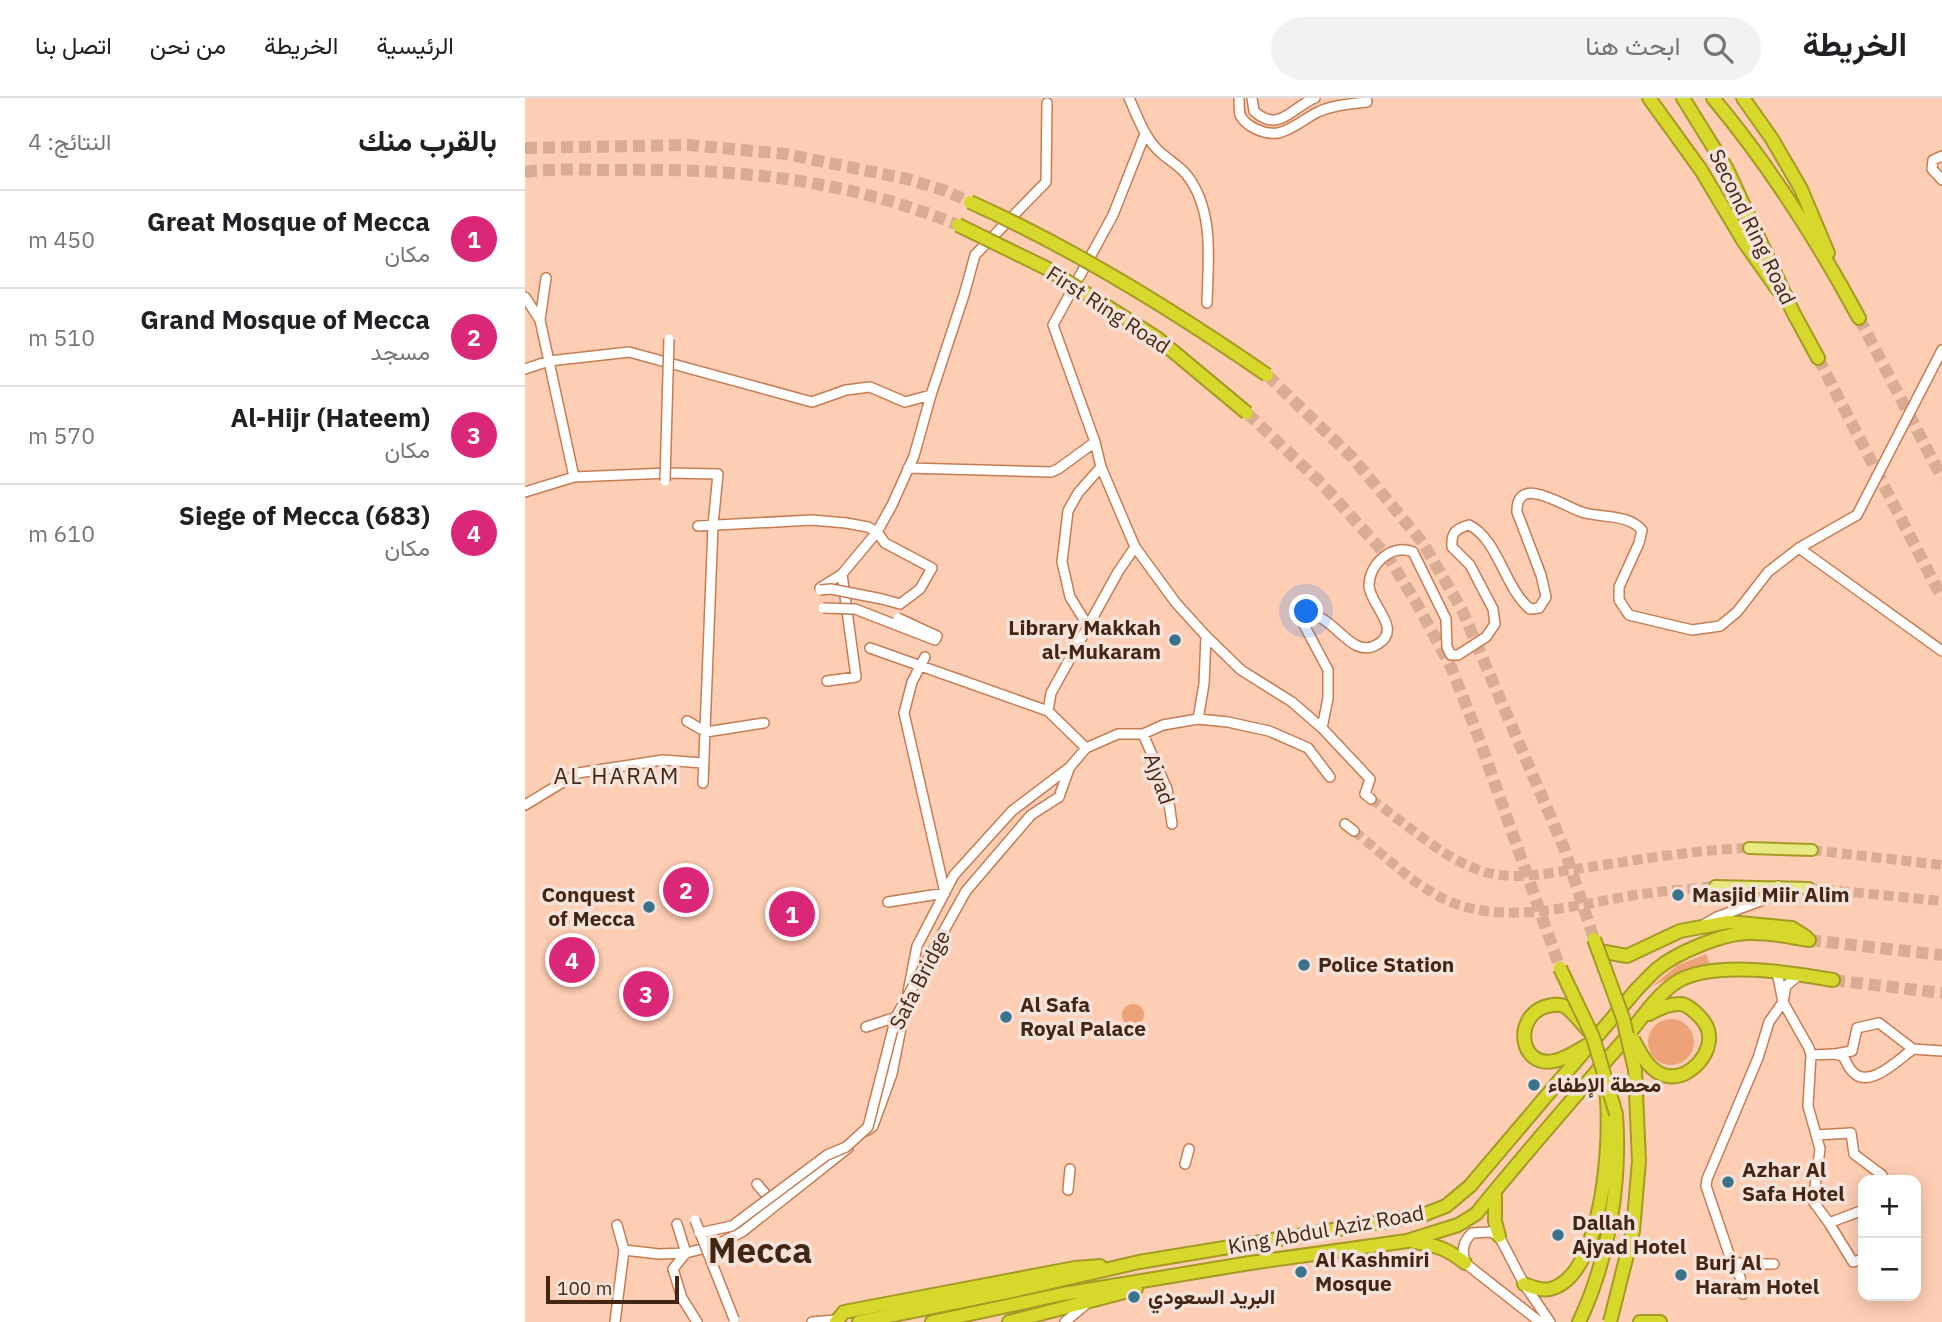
<!DOCTYPE html>
<html lang="ar">
<meta charset="utf-8">
<style>
:root{--surface:#fff;--page:#f2f2f2;--text:#202124;--muted:#757577;--line:#e0e0e0;--accent:#db2777}
body{margin:0;font-family:"IBM Plex Sans",Vazirmatn,sans-serif;background:var(--page);color:var(--text);direction:rtl}
.controls{position:absolute;right:21px;bottom:21px;display:grid;overflow:hidden;border-radius:14px;box-shadow:0 4px 18px #0003}
.controls button{width:63px;height:63px;display:grid;place-items:center;padding:0;border:0;border-bottom:2px solid var(--line);background:var(--surface);color:var(--text);font:35px sans-serif}
.scale{position:absolute;left:21px;bottom:18px;width:133px;box-sizing:border-box;padding-left:7px;border:4px solid #442614;border-top:0;font-size:19px;line-height:24px;white-space:nowrap;color:#442614;-webkit-text-stroke:5px #f3e3da;paint-order:stroke}
.you{position:absolute;left:782px;top:514px;width:24px;height:24px;margin:-18px;border:5px solid #fff;border-radius:50%;background:#1a73e8;box-shadow:0 0 0 10px #1a73e833}
.badge{display:grid;place-items:center;width:46px;height:46px;border-radius:50%;background:var(--accent);color:#fff;font-size:23px;font-weight:700}
.pin{position:absolute;translate:-50% -50%;border:4px solid #fff;box-shadow:0 2px 7px #0006}
.list{margin:0;padding:0;list-style:none}
h2{display:flex;justify-content:space-between;align-items:center;height:91px;margin:0;padding:0 28px;font-size:30px}
h2 small{font-size:23px;font-weight:400;color:var(--muted)}
.list li{display:grid;grid-template-columns:46px 1fr auto;gap:21px;align-items:center;box-sizing:border-box;height:98px;padding:0 28px;border-top:2px solid var(--line)}
.list b{display:block;font-size:26px;white-space:nowrap}
.list p{margin:0;font-size:23px;white-space:nowrap;color:var(--muted)}
.list em{font-size:23px;font-style:normal;color:var(--muted)}
.icon{flex:none;width:38px;height:38px;fill:none;stroke:currentColor;stroke-width:2;stroke-linecap:round;stroke-linejoin:round}
.map{position:relative;flex:none;width:1417px;height:1224px;overflow:hidden;direction:ltr}
header{display:flex;align-items:center;gap:42px;box-sizing:border-box;height:98px;padding:0 35px;background:var(--surface);border-bottom:2px solid var(--line)}
header strong{font-size:33px}
nav{display:flex;gap:38px;margin-inline-start:auto;font-size:24px}
.search{width:490px;height:63px;background:var(--page);display:flex;align-items:center;gap:18px;box-sizing:border-box;padding:0 24px;border-radius:38px;color:var(--muted);font-size:26px}
main{display:flex}
aside{flex:1;background:var(--surface)}
.map>svg:first-child{display:block}
.green{fill:#eda277}
.lines{fill:none;stroke-linecap:round;stroke-linejoin:round}
.major-tunnel{stroke:#d9ac94;stroke-width:10;stroke-dasharray:10 5;stroke-linecap:butt}
.highway-tunnel{stroke:#d9ac94;stroke-width:12;stroke-dasharray:12 6;stroke-linecap:butt}
.minor-casing{stroke:#c57c52;stroke-width:12}
.major-casing{stroke:#a49a24;stroke-width:14}
.highway-casing{stroke:#a49a24;stroke-width:16}
.minor{stroke:#fff;stroke-width:9}
.major{stroke:#e7e880;stroke-width:10}
.highway{stroke:#d7d82c;stroke-width:12}
.minor-bridge-casing{stroke:#c57c52;stroke-width:12;stroke-linecap:butt}
.highway-bridge-casing{stroke:#a49a24;stroke-width:16;stroke-linecap:butt}
.minor-bridge{stroke:#fff;stroke-width:9}
.highway-bridge{stroke:#d7d82c;stroke-width:12}
.poi-dot{fill:#3b738d;stroke:#f3e3da;stroke-width:2.5}
.labels{text-anchor:middle;stroke-width:7;stroke-linejoin:round;paint-order:stroke}
.street-label{font-size:21px;fill:#442614;stroke:#f3e3da}
.poi-label{font-size:21px;font-weight:bold;fill:#442614;stroke:#f3e3da;text-anchor:start}
.neighbourhood-label{font-size:23px;letter-spacing:2px;fill:#442614;stroke:#f3e3da}
.town-label{font-size:35px;font-weight:bold;fill:#442614;stroke:#f3e3da}
</style>
<header>
<strong>الخريطة</strong>
<div class="search"><svg class="icon" aria-label="search" viewBox="0 0 24 24"><circle cx="10" cy="10" r="6"/><path d="M15 15l6 6"/></svg>ابحث هنا</div>
<nav><a>الرئيسية</a><a>الخريطة</a><a>من نحن</a><a>اتصل بنا</a></nav>
</header>
<main>
<div class="map">
<svg width="1417" height="1224" viewBox="0 0 1417 1224">
<rect width="100%" height="100%" fill="#feceb4"/>
<path class="green" d="M 1181,856 L 1185,866 L 1156,875 L 1127,888 L 1153,867 Z
M597 917a11 11 0 1 1 22 0a11 11 0 1 1-22 0Z
M1123 944a23 23 0 1 1 46 0a23 23 0 1 1-46 0Z"/>
<g class="lines">
<path class="major-tunnel" d="M 846,701 C 880,725 923,765 964,775 C 996,783 1032,773 1065,769 C 1118,761 1170,752 1224,750
M 829,733 C 858,756 886,785 919,801 C 978,829 1049,807 1110,797 C 1137,793 1164,791 1190,788
M 1287,752 L 1417,767
M 1284,790 L 1417,803"/>
<path class="highway-tunnel" d="M 0,50 L 164,47 L 261,56 L 382,81 L 421,93 L 445,104
M 0,74 C 30,70 61,72 91,72 C 211,70 321,81 433,127
M 1334,220 L 1417,380
M 1293,260 L 1417,500
M 742,277 L 827,359 L 898,445 L 937,512 L 1039,750 L 1069,841
M 722,315 L 797,386 L 863,459 L 891,504 L 926,569 L 952,635 L 1035,870
M 1284,842 L 1417,857
M 1308,882 L 1417,895"/>
<g class="minor-casing">
<path id="minor" d="M 604,0 C 613,20 620,41 636,55 C 644,62 654,68 661,76 C 690,112 683,163 682,205
M 714,0 C 714,5 714,12 715,17 C 721,29 740,37 753,35 C 768,32 780,20 793,14 C 808,7 825,6 842,4 L 841,0
M 727,0 L 729,13 C 754,36 767,9 790,0
M 620,36 L 588,117 L 528,227 L 570,344 L 576,369 L 610,449 L 651,505 L 681,538 L 716,572 L 767,604 L 797,630 L 845,681 L 840,696 L 846,701
M 1417,58 L 1408,62 L 1407,71 L 1417,82
M 0,199 L 15,222 L 49,379
M 15,222 L 21,180
M 0,271 L 24,263 L 104,254 L 287,304 L 321,292 L 345,289 L 380,304 L 406,297
M 383,370 L 526,374 L 533,371 L 570,344
M 0,394 L 49,379 L 143,375 L 193,376 L 188,427 L 178,685
M 173,428 L 287,422 L 321,425 L 343,429 L 352,434 L 360,445 L 407,470 L 395,491 L 375,506 L 357,501
M 1274,450 L 1417,553
M 295,490 L 317,476 L 352,434 L 367,407 L 389,358 L 406,297 L 439,197 L 450,157 L 521,84 L 522,5
M 563,528 L 545,499 L 537,464 L 543,413 L 553,395 L 576,369
M 345,550 L 523,613 L 561,650
M 302,583 L 331,579 L 317,476
M 523,613 L 526,595 L 593,474 L 610,449
M 673,621 L 679,586 L 681,538
M 162,623 L 181,634 L 239,625
M 797,630 L 803,600 L 803,572 L 778,525 L 781,518 C 808,512 825,564 853,546 C 878,531 845,507 844,488 C 844,466 867,445 888,454 L 921,521 L 922,549 L 926,557 L 933,557 L 961,539 L 970,526 L 968,511 L 945,467 L 927,449 C 926,435 930,431 944,427 C 973,441 979,489 1005,511 L 1014,510 L 1021,499 L 1016,477 L 992,414 C 991,373 1044,412 1060,415 C 1080,420 1102,416 1117,432 L 1114,445 L 1094,489 L 1094,502 L 1104,517 L 1167,532 L 1195,528 L 1212,514 L 1243,474 L 1274,450 L 1332,417 L 1417,252
M 618,636 L 642,691 L 647,726
M 534,699 L 544,671
M 0,707 L 53,675 L 138,662 L 178,665
M 820,726 L 829,733
M 363,804 L 420,795 L 379,615 L 387,584 L 400,559
M 1180,826 L 1192,819 L 1249,798 L 1253,788
M 1252,874 L 1258,904 L 1284,950 L 1286,957 L 1283,1008 L 1295,1051 L 1288,1103 L 1304,1125 L 1328,1164 L 1338,1161
M 341,929 L 371,919
M 1310,956 L 1327,953 L 1332,930 L 1354,925 L 1388,951
M 1286,957 L 1309,956 L 1318,958 C 1321,963 1323,969 1327,973 C 1343,993 1374,961 1388,951 L 1417,953
M 341,1033 L 348,1028 L 367,976 L 392,848 L 429,777 L 487,713 L 545,669 L 561,650 L 593,636 L 618,636 L 638,627 L 673,621 L 703,624 L 744,633 L 783,650 L 805,679
M 1291,1037 L 1326,1035 L 1329,1056 L 1357,1077
M 660,1066 L 664,1051
M 232,1086 L 249,1106
M 543,1092 L 545,1071
M 1304,1125 L 1338,1112
M 152,1126 L 161,1155 L 148,1171 L 157,1200 L 172,1224
M 99,1152 L 134,1156 L 161,1155 L 189,1148 L 217,1134 L 323,1050
M 1207,1163 L 1219,1166 L 1249,1166
M 1218,1196 L 1215,1179 L 1205,1159 L 1181,1088 L 1182,1081 L 1233,960 L 1244,924 L 1258,904 L 1261,888 L 1274,877
M 90,1224 L 99,1152 L 92,1127
M 287,1224 L 311,1222
M 540,1224 L 560,1207
M 1015,1224 L 940,1165 C 937,1152 937,1145 947,1135 L 965,1134 L 974,1138 L 999,1186 L 1025,1224"/>
</g>
<g class="major-casing">
<path id="major" d="M 1224,750 L 1287,752
M 1190,788 L 1284,790"/>
</g>
<g class="highway-casing">
<path id="highway" d="M 1124,0 L 1176,72 L 1219,144 L 1253,192
M 1158,0 L 1202,71 L 1268,214 L 1293,260
M 1188,0 C 1244,67 1293,144 1334,220
M 1218,0 L 1247,41 L 1276,91 L 1303,155
M 1074,853 L 1102,858 L 1155,833 L 1203,824 L 1267,830 L 1281,839
M 1124,916 C 1134,911 1144,905 1156,906 C 1163,907 1169,913 1174,918 C 1195,938 1180,965 1159,976
M 1064,933 C 1057,926 1049,915 1041,909 C 1034,905 1026,907 1019,909 C 988,921 995,970 1029,963 C 1041,961 1054,952 1064,946
M 970,1094 L 970,1123 L 974,1138
M 889,1144 C 911,1147 923,1151 940,1165
M 999,1186 C 1007,1189 1016,1193 1025,1191 C 1079,1178 1087,1036 1081,992
M 311,1224 L 319,1214 L 550,1170 L 575,1168
M 334,1224 L 492,1192 L 614,1164 L 898,1117 L 921,1108 L 945,1088 L 1112,891 C 1119,884 1125,877 1132,871 C 1151,855 1198,835 1224,835 C 1244,834 1264,839 1284,842
M 407,1224 L 538,1196 L 725,1165 L 882,1143 L 933,1127 L 951,1116 C 997,1059 1045,1004 1093,949 C 1111,929 1127,901 1150,885 C 1186,861 1268,875 1308,882
M 484,1224 L 611,1191
M 1054,1224 C 1084,1161 1096,1085 1091,1016
M 1115,1224 L 1135,1224"/>
</g>
<use href="#minor" class="minor"/>
<use href="#major" class="major"/>
<use href="#highway" class="highway"/>
<g class="minor-bridge-casing">
<path id="minor-bridge" d="M 140,383 L 144,241
M 295,492 L 306,491 L 357,501
M 298,510 L 330,511 L 410,542 L 412,538 L 373,520
M 170,1122 L 209,1221
M 174,1135 L 207,1128 L 302,1057 L 321,1049 L 343,1029 L 371,919 L 441,793 L 506,717 L 534,699"/>
</g>
<g class="highway-bridge-casing">
<path id="highway-bridge" d="M 445,104 C 550,151 648,212 742,277
M 433,127 L 521,170 L 632,240 L 722,315
M 1069,841 L 1098,920 L 1110,972 L 1114,1063 L 1108,1133 L 1085,1224
M 1035,870 L 1068,939 L 1091,1016
M 1108,941 C 1118,962 1132,986 1159,976"/>
</g>
<use href="#minor-bridge" class="minor-bridge"/>
<use href="#highway-bridge" class="highway-bridge"/>
</g>
<g class="poi-dot">
<circle cx="650" cy="542" r="7"/>
<circle cx="1153" cy="797" r="7"/>
<circle cx="124" cy="809" r="7"/>
<circle cx="779" cy="867" r="7"/>
<circle cx="481" cy="919" r="7"/>
<circle cx="1009" cy="987" r="7"/>
<circle cx="1203" cy="1084" r="7"/>
<circle cx="1033" cy="1137" r="7"/>
<circle cx="776" cy="1174" r="7"/>
<circle cx="1156" cy="1177" r="7"/>
<circle cx="609" cy="1199" r="7"/>
</g>
<g class="labels">
<g class="street-label">
<text transform="translate(1227 129) rotate(64)" y="7">Second Ring Road</text>
<text transform="translate(583 212) rotate(33)" y="7">First Ring Road</text>
<text transform="translate(634 681) rotate(71)" y="7">Ajyad</text>
<text transform="translate(395 882) rotate(-63)" y="7">Safa Bridge</text>
<text transform="translate(801 1132) rotate(-10)" y="7">King Abdul Aziz Road</text>
</g>
<g class="poi-label">
<text x="636" y="537" text-anchor="end">Library Makkah<tspan x="636" dy="24">al-Mukaram</tspan></text>
<text x="110" y="804" text-anchor="end">Conquest<tspan x="110" dy="24">of Mecca</tspan></text>
<text x="1167" y="804">Masjid Miir Alim</text>
<text x="793" y="874">Police Station</text>
<text x="495" y="914">Al Safa<tspan x="495" dy="24">Royal Palace</tspan></text>
<text x="1023" y="994">محطة الإطفاء</text>
<text x="1217" y="1079">Azhar Al<tspan x="1217" dy="24">Safa Hotel</tspan></text>
<text x="1047" y="1132">Dallah<tspan x="1047" dy="24">Ajyad Hotel</tspan></text>
<text x="790" y="1169">Al Kashmiri<tspan x="790" dy="24">Mosque</tspan></text>
<text x="1170" y="1172">Burj Al<tspan x="1170" dy="24">Haram Hotel</tspan></text>
<text x="623" y="1206">البريد السعودي</text>
</g>
<g class="neighbourhood-label">
<text x="92" y="686">AL HARAM</text>
</g>
<g class="town-label">
<text x="235" y="1165">Mecca</text>
</g>
</g>
</svg>
<div class="controls">
<button>+</button>
<button>−</button>
</div>
<div class="scale">100 m</div>
<div class="you"></div>
<div class="pin badge" style="left:267px;top:816px">1</div>
<div class="pin badge" style="left:161px;top:792px">2</div>
<div class="pin badge" style="left:121px;top:896px">3</div>
<div class="pin badge" style="left:47px;top:862px">4</div>
</div>
<aside>
<h2>بالقرب منك<small>النتائج: 4</small></h2>
<ul class="list">
<li><span class="badge">1</span><div><b>Great Mosque of Mecca</b><p>مكان</p></div><em>450 m</em></li>
<li><span class="badge">2</span><div><b>Grand Mosque of Mecca</b><p>مسجد</p></div><em>510 m</em></li>
<li><span class="badge">3</span><div><b>Al-Hijr (Hateem)</b><p>مكان</p></div><em>570 m</em></li>
<li><span class="badge">4</span><div><b>Siege of Mecca (683)</b><p>مكان</p></div><em>610 m</em></li>
</ul>
</aside>
</main>
